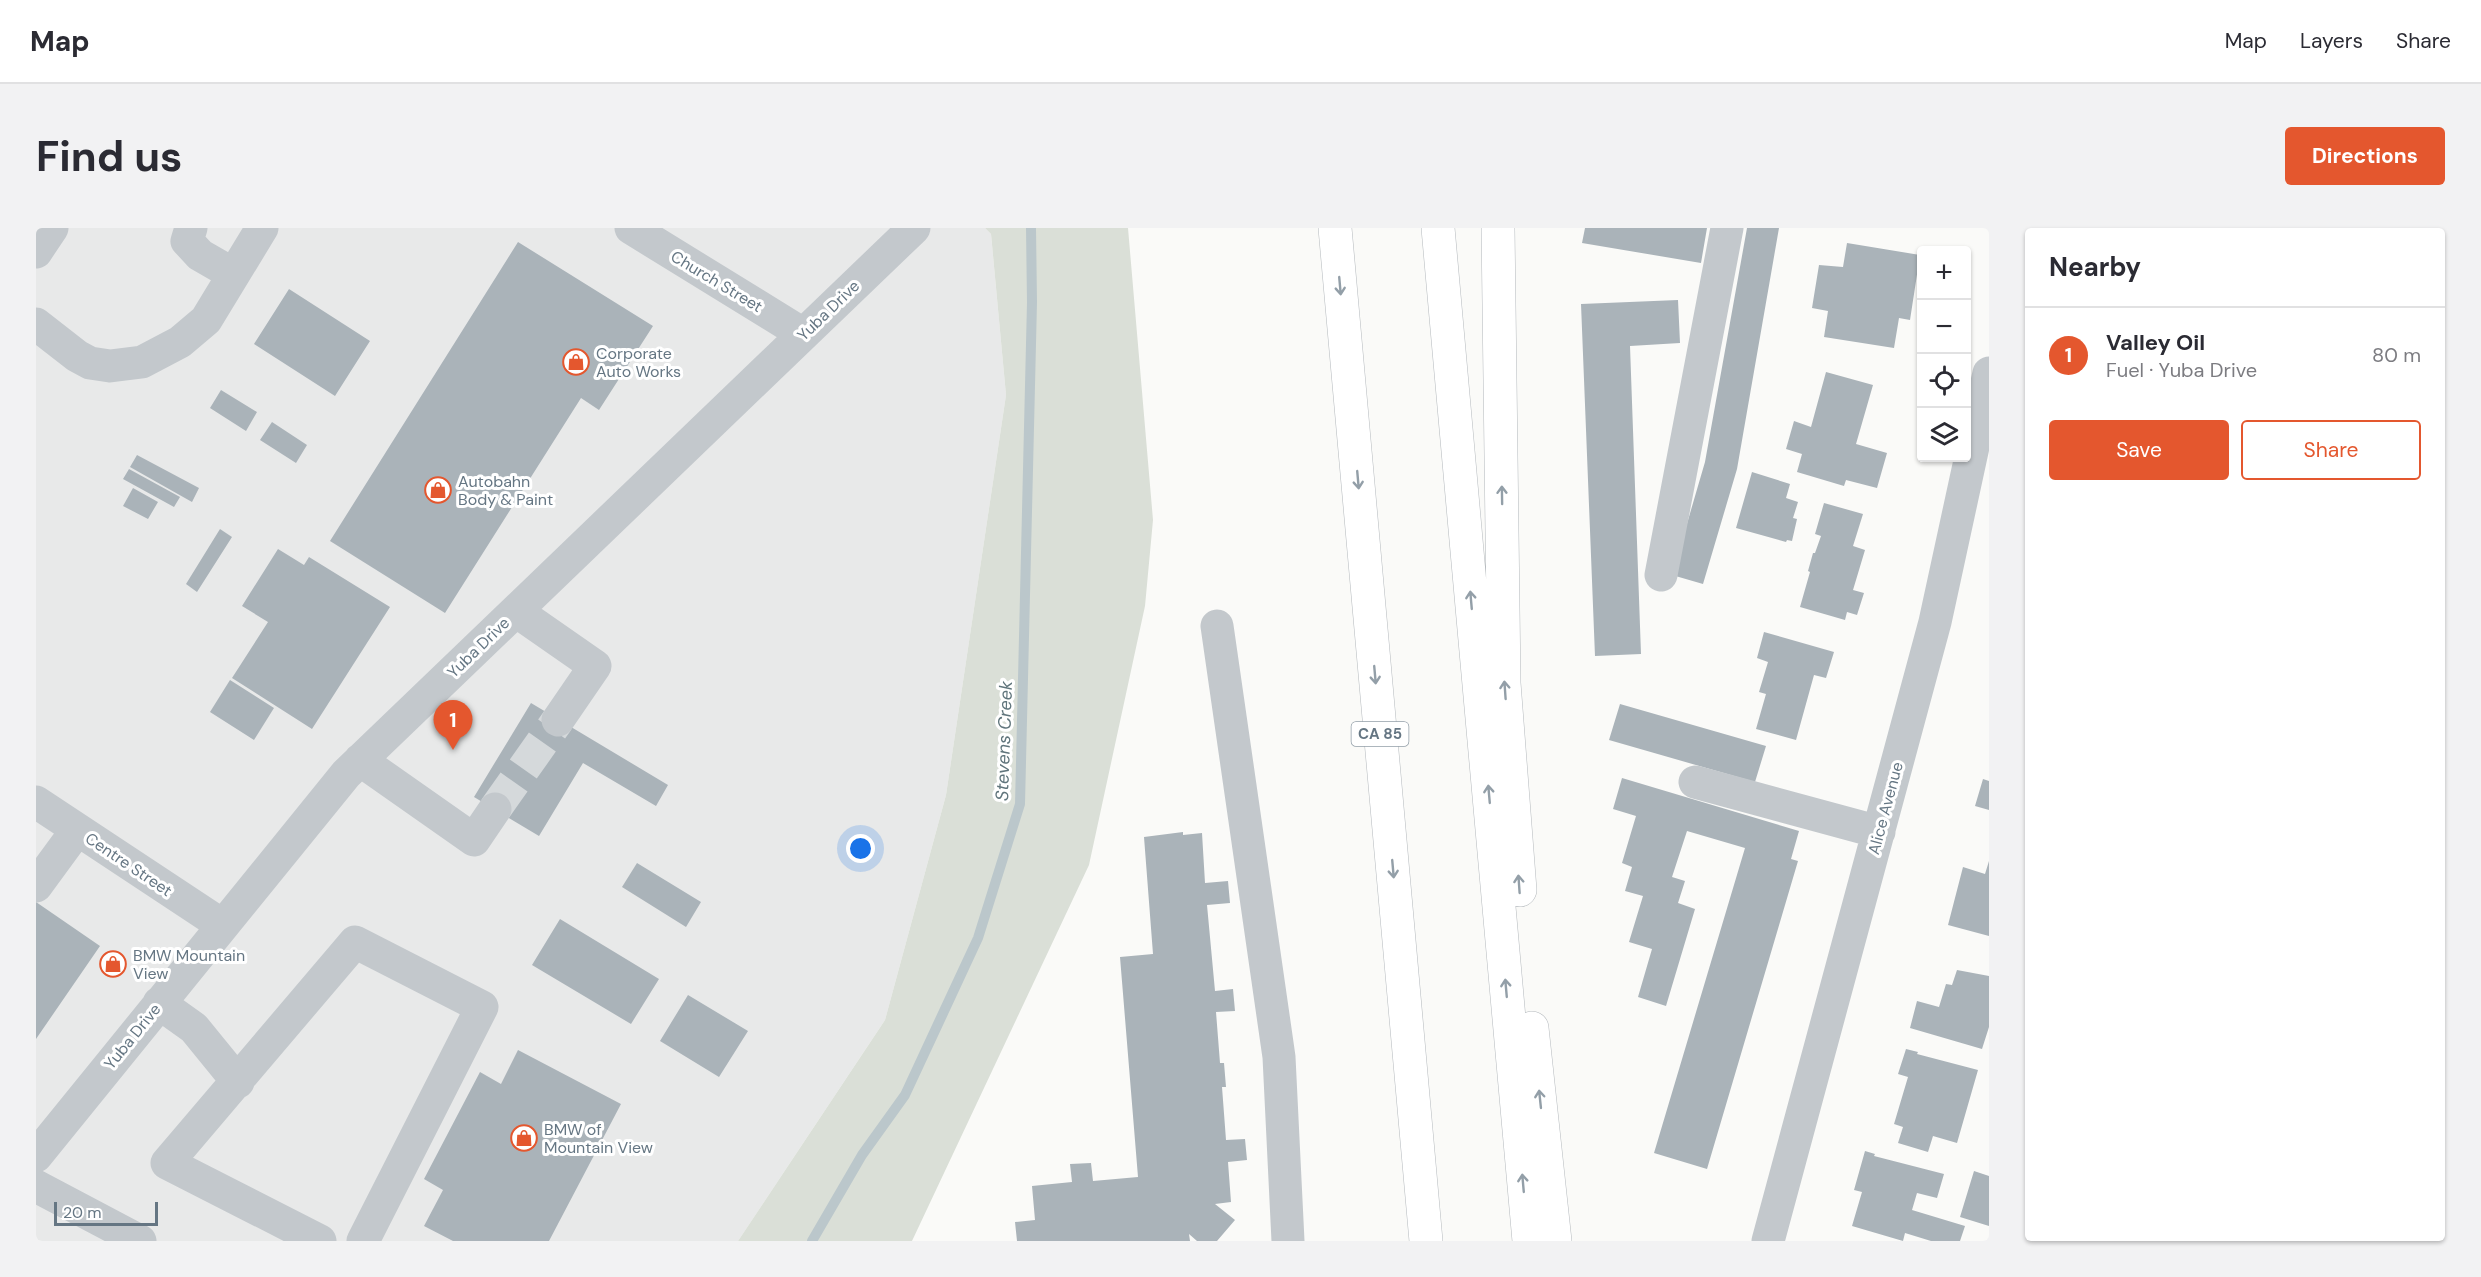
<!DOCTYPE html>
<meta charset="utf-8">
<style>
:root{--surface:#fff;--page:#f2f2f3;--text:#2b2b33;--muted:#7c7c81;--line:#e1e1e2;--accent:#e4572e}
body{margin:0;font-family:"DM Sans",sans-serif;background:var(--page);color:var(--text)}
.controls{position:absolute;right:18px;top:18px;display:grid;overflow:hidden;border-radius:6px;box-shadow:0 2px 4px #0004}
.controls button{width:54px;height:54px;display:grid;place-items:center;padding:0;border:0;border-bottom:2px solid var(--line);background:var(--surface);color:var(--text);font:30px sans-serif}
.scale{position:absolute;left:18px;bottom:15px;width:104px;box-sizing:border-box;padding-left:6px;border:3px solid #657683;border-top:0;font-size:16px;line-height:21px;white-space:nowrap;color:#657683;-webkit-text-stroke:4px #fff;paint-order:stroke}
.you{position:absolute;left:825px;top:621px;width:21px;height:21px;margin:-15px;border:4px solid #fff;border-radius:50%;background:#1a73e8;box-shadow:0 0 0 9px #1a73e833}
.badge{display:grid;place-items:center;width:39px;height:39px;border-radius:50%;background:var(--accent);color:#fff;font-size:20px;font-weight:700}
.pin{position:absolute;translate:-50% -50px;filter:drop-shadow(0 2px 3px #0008)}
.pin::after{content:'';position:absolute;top:32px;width:21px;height:18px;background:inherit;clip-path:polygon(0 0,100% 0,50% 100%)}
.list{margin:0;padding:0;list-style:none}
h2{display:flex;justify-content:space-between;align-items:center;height:78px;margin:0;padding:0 24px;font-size:26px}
h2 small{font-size:20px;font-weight:400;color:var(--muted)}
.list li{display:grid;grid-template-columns:39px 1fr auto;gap:18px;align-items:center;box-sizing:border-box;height:96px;padding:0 24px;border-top:2px solid var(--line)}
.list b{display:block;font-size:22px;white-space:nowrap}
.list p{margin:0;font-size:20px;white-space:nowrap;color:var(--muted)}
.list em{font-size:20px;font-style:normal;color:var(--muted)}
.actions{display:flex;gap:12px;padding:18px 24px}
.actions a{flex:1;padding:14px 0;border:2px solid var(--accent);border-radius:6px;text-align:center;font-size:21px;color:var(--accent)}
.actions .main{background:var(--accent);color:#fff}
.icon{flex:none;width:33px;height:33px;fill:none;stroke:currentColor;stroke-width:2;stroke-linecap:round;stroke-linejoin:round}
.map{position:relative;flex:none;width:1953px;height:1013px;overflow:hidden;border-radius:6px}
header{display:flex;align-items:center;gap:36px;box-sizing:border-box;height:84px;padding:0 30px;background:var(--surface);border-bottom:2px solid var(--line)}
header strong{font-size:28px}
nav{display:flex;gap:33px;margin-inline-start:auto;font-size:21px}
.intro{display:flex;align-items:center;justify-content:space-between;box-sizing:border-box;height:144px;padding:0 36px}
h1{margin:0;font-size:42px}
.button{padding:15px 27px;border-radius:6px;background:var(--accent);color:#fff;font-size:21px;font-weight:700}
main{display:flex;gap:36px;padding:0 36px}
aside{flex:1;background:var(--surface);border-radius:6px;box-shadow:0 2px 4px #0004}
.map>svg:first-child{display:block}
.built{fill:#e8e9e9}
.green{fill:#dadfd7}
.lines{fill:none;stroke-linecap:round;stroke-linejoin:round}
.stream{stroke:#bbc7cb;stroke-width:10}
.building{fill:#aab3b9}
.minor-tunnel{stroke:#d5d9db;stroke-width:33;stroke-dasharray:33 16;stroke-linecap:butt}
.highway-casing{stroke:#b4b9bd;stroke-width:34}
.minor{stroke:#c3c8cc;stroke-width:33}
.highway{stroke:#fff;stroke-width:33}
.oneway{stroke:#939fa8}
.labels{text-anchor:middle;stroke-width:6;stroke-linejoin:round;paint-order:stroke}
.shield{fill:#fff;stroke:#939fa8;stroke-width:1.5}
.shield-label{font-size:15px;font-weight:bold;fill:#657683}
.street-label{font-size:16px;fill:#657683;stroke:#fff}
.poi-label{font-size:16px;fill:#657683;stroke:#fff;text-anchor:start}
.water-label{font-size:18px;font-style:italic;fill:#60757c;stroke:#fff}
</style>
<header>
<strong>Map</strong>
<nav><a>Map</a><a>Layers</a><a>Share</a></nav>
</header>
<div class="intro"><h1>Find us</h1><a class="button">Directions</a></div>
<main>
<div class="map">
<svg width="1953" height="1013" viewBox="0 0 1953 1013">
<rect width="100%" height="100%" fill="#fafaf8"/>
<path class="built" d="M 0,0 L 949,0 L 955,6 L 970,167 L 910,567 L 849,792 L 702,1013 L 0,1013 Z"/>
<path class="green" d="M 949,0 L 1092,0 L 1117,292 L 1109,378 L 1053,637 L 876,1013 L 702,1013 L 849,792 L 910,567 L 970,167 L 955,6 Z"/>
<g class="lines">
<path class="stream" d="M 776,1013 L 826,927 L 869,867 L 942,710 L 984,576 L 996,74 L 995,0"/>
</g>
<path class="building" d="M 1549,0 L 1671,0 L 1665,35 L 1546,15 Z
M 1711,0 L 1743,0 L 1701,241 L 1667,356 L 1636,347 L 1669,234 Z
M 482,14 L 617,98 L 563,182 L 545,170 L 409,385 L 294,313 Z
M 1811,15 L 1884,27 L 1874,92 L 1863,90 L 1858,120 L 1788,109 L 1792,83 L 1776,80 L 1783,37 L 1807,39 Z
M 253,61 L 334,113 L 299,168 L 218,116 Z
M 1642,72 L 1644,115 L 1594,118 L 1605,426 L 1559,428 L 1545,76 Z
M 1790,144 L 1837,157 L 1820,216 L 1851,225 L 1841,260 L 1810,252 L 1808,258 L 1761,244 L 1766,226 L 1750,221 L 1758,193 L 1775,199 Z
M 185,162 L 221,184 L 210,203 L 174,180 Z
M 236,194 L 271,217 L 260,235 L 224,212 Z
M 101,227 L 163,260 L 156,274 L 94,239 Z
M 93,241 L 144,269 L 138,279 L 87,251 Z
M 1716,244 L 1754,256 L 1750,270 L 1762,274 L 1757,290 L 1761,291 L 1756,313 L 1751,312 L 1750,314 L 1700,300 Z
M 97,260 L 122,274 L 112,291 L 87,278 Z
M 1788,275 L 1827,286 L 1817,318 L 1829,322 L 1817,362 L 1828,365 L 1821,387 L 1811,384 L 1809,392 L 1764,379 L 1774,344 L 1772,343 L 1777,325 L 1779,325 L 1785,308 L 1779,306 Z
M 184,301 L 196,309 L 161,364 L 150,356 Z
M 242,321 L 268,337 L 273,329 L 354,379 L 276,501 L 196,450 L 232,394 L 206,378 Z
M 1728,404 L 1798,424 L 1790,450 L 1778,447 L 1760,512 L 1720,501 L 1730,466 L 1723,464 L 1732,434 L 1721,430 Z
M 194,452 L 238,480 L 218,512 L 174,484 Z
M 495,475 L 632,557 L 620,578 L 547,535 L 503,608 L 438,569 Z
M 1584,476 L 1730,518 L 1719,554 L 1573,512 Z
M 1586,550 L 1763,603 L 1755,631 L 1762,633 L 1671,941 L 1618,925 L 1709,620 L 1651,603 L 1636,649 L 1649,653 L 1642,675 L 1659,681 L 1630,778 L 1602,769 L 1616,721 L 1593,714 L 1607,668 L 1589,663 L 1596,639 L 1586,635 L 1600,588 L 1577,581 Z
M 1947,551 L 1953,553 L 1953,582 L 1939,578 Z
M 1147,604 L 1147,607 L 1166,605 L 1169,655 L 1192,653 L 1194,675 L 1171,677 L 1179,763 L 1197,761 L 1199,783 L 1180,784 L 1184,835 L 1188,835 L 1190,859 L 1186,859 L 1190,912 L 1209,911 L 1211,932 L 1192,934 L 1195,974 L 1179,976 L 1199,992 L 1181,1013 L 1161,1013 L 1153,1006 L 1154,1013 L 981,1013 L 979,994 L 999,992 L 996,958 L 1036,954 L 1034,936 L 1055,935 L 1057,953 L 1102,949 L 1084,729 L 1117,726 L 1108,609 Z
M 1953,633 L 1953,708 L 1912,697 L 1927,639 L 1949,646 Z
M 601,635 L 665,674 L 650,699 L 586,659 Z
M 0,674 L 64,718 L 0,811 Z
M 524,691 L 623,751 L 595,796 L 496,737 Z
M 1921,742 L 1953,748 L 1953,799 L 1946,821 L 1874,800 L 1881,773 L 1903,779 L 1910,756 L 1916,757 Z
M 652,767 L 712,803 L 683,849 L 624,813 Z
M 1870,821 L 1882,824 L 1881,826 L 1942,842 L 1921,915 L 1897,908 L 1892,924 L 1862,915 L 1867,899 L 1858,896 L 1872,849 L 1862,846 Z
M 482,822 L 585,876 L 513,1013 L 417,1013 L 388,998 L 407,962 L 388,951 L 444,844 L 465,856 Z
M 1829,923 L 1839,926 L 1838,928 L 1908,946 L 1901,970 L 1881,965 L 1876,982 L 1929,998 L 1924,1013 L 1895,1013 L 1869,1005 L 1867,1013 L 1816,998 L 1826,964 L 1818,962 Z
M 1938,943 L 1953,948 L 1953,998 L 1924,989 Z"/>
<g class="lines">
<path class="minor-tunnel" d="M 459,581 L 522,492"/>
<g class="highway-casing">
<path id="highway" d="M 1299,0 L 1390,1013
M 1402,0 L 1493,1013
M 1462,0 L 1468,455 L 1484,662
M 1496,800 L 1519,1013"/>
</g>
<path class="minor" d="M 155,0 L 151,13 L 164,27 L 197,46
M 595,0 L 767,106
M 0,24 L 16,0
M 0,96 L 41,128 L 54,135 L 74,138 L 106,134 L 144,114 L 170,92 L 226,0
M 1625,347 L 1691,0
M 480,383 L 559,438 L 522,492
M 1181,398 L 1243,829 L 1252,1013
M 324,532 L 438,612 L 459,581
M 1659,554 L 1843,604
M 0,574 L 186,697
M 0,658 L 41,602
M 123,775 L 158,800 L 202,854
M 0,928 L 310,546 L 878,0
M 0,958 L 104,1013
M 284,1013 L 131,935 L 319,714 L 446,779 L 327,1013
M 1732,1013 L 1899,394 L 1953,145"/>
<use href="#highway" class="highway"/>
</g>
<defs><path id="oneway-shaft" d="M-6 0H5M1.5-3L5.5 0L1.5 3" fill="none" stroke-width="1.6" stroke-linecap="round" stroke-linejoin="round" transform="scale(1.5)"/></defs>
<g class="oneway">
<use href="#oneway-shaft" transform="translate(1304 58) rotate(85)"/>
<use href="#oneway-shaft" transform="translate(1322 252) rotate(85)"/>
<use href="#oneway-shaft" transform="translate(1466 267) rotate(-91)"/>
<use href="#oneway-shaft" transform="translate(1435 372) rotate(-95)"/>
<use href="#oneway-shaft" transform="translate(1339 447) rotate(85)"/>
<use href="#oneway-shaft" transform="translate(1469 462) rotate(-94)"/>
<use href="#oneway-shaft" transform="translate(1453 566) rotate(-95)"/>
<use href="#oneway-shaft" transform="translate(1357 641) rotate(85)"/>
<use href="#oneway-shaft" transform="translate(1483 656) rotate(-94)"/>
<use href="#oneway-shaft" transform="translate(1470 760) rotate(-95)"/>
<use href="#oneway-shaft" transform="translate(1504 871) rotate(-96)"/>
<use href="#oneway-shaft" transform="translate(1487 955) rotate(-95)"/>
</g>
<defs>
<g id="shop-ring" transform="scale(1.35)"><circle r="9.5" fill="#fff" stroke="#e4572e" stroke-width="1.5"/><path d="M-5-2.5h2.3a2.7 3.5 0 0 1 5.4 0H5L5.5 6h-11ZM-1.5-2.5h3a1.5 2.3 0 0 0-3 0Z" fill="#e4572e"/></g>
</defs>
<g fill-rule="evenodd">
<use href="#shop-ring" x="540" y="134"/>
<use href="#shop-ring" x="402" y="262"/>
<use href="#shop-ring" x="77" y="736"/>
<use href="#shop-ring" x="488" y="910"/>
</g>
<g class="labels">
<rect class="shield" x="1315.5" y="494" width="57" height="24" rx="4.5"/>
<g class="shield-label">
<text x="1344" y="511">CA 85</text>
</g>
<g class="street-label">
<text transform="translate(681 53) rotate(31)" y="6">Church Street</text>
<text transform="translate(792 82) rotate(-44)" y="6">Yuba Drive</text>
<text transform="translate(442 419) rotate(-44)" y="6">Yuba Drive</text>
<text transform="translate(1849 580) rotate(-75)" y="6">Alice Avenue</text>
<text transform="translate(93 636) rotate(34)" y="6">Centre Street</text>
<text transform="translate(96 808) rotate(-51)" y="6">Yuba Drive</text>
</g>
<g class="poi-label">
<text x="560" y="131">Corporate<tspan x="560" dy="18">Auto Works</tspan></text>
<text x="422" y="259">Autobahn<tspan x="422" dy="18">Body &amp; Paint</tspan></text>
<text x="97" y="733">BMW Mountain<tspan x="97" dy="18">View</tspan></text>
<text x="508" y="907">BMW of<tspan x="508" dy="18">Mountain View</tspan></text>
</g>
<g class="water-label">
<text transform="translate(968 513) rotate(-88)" y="6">Stevens Creek</text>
</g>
</g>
</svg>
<div class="controls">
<button>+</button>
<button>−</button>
<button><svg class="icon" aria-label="locate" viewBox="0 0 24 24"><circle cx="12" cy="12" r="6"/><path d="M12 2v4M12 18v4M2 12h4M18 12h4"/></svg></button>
<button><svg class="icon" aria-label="layers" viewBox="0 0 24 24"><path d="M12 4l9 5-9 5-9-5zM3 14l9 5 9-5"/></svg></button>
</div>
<div class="scale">20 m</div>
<div class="you"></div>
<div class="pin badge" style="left:417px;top:522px">1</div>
</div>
<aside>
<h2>Nearby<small></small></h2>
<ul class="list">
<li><span class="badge">1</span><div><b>Valley Oil</b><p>Fuel · Yuba Drive</p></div><em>80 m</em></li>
</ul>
<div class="actions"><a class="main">Save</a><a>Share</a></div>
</aside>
</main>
